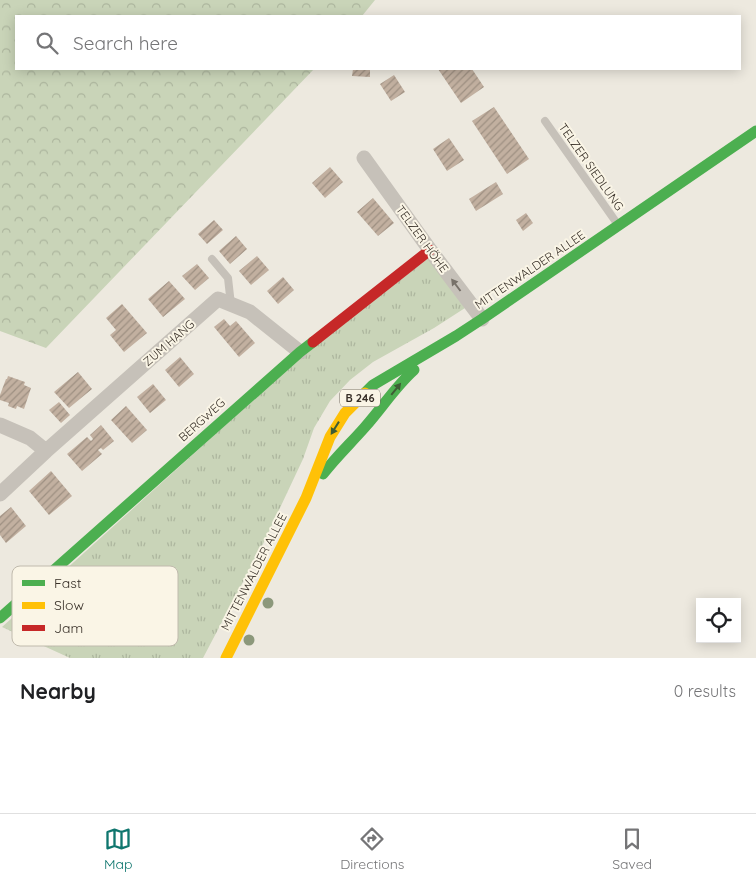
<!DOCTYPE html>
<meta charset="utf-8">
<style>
:root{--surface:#fff;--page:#f2f2f2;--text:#202124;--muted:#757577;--line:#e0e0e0;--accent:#0f766e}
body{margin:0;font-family:Quicksand,sans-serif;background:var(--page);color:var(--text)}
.controls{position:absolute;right:15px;bottom:15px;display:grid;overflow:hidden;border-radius:0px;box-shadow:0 2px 12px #0003}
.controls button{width:45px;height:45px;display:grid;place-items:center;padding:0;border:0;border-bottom:1px solid var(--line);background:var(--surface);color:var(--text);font:25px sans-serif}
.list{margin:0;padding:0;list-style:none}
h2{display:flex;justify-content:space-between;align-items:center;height:65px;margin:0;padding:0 20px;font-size:21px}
h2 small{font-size:16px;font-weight:400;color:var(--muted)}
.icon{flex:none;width:28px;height:28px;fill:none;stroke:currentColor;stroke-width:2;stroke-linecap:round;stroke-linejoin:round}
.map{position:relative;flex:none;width:756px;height:658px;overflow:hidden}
.search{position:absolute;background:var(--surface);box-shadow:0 2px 12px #0003;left:15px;right:15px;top:15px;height:55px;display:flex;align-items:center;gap:12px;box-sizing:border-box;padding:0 18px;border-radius:0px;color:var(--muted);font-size:19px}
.sheet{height:155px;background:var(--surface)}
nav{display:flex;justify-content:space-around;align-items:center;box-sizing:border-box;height:70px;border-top:1px solid var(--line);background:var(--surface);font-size:14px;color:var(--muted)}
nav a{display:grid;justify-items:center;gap:2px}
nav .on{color:var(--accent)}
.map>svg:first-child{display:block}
.grass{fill:url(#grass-tufts)}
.forest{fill:url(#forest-crowns)}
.building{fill:url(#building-hatch)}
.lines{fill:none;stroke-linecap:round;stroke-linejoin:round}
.lane{stroke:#c6c1b9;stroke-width:8}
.street{stroke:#c6c1b9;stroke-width:15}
.fast{stroke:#4caf50;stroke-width:11}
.slow{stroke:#ffc107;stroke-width:11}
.jam{stroke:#c62828;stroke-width:11}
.tree{fill:#8c987b}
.oneway{fill:#777169}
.oneway2{fill:#3e5c35}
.labels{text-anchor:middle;stroke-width:4;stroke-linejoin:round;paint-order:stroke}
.shield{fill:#faf5e6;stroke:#726a60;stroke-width:1}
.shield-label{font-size:11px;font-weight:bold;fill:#372f27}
.street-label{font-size:12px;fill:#372f27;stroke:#faf5e6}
.key{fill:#faf5e6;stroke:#c0baad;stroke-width:1}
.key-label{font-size:14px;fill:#372f27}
</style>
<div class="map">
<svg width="756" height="658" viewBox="0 0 756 658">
<defs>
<pattern id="grass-tufts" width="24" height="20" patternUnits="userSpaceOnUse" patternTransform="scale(1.25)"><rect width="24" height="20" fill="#c9d4b8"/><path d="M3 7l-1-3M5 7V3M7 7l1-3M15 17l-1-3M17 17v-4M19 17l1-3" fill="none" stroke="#adb69e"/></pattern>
<pattern id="forest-crowns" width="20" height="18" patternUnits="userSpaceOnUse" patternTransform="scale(1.25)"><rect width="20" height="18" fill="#c9d4b8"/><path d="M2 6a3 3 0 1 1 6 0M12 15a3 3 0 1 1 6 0" fill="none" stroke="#adb69e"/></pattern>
<pattern id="building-hatch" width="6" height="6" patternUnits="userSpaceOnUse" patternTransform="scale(1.25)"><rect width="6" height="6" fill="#c2b0a0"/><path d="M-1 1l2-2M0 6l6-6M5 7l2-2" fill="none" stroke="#9e9082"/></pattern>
</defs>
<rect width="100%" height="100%" fill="#ede9df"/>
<path class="grass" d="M 430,257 L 465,308 L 434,328 L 373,362 L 350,380 L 330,401 L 314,428 L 303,459 L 263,544 L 203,658 L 70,658 L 2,627 L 303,355 Z"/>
<path class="forest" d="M 0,0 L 375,0 L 362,16 L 16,16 L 16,69 L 314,69 L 46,348 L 0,331 Z"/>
<path class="building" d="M 353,69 L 370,69 L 370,77 L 352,76 Z
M 438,69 L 472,69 L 484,87 L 461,103 Z
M 394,75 L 405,92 L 391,101 L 380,84 Z
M 494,107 L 529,159 L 507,174 L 472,121 Z
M 449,138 L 464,160 L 447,171 L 433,149 Z
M 330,167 L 343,182 L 325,198 L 312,183 Z
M 496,182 L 503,194 L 476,211 L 469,199 Z
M 373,198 L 394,223 L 378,236 L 357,212 Z
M 526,213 L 533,223 L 523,231 L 516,220 Z
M 214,220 L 223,230 L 207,244 L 198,234 Z
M 236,236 L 247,249 L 230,264 L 219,251 Z
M 257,256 L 269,270 L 251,285 L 239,271 Z
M 197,264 L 209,278 L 195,290 L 182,276 Z
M 283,277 L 294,290 L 278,304 L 267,291 Z
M 169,281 L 185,299 L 163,317 L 148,299 Z
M 122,304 L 147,333 L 124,352 L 110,335 L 116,330 L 106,318 Z
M 224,319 L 230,326 L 236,321 L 255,343 L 239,357 L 214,327 Z
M 180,357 L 194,374 L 179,387 L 165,370 Z
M 78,372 L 92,389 L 69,408 L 54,392 Z
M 8,376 L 25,382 L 24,385 L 31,388 L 24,409 L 17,406 L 16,409 L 8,406 L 9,403 L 0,400 L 0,395 L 6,379 L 7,379 Z
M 153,384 L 166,400 L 150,413 L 137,397 Z
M 59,402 L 70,415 L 61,423 L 49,410 Z
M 126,406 L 147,430 L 132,443 L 111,420 Z
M 101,425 L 114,441 L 103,450 L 101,448 L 98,450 L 102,454 L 82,471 L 67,454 L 87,437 L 91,441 L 93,439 L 90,435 Z
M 51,471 L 72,496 L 49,515 L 29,491 Z
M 11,507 L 26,526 L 6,543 L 0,535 L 0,516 Z"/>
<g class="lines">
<path class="lane" d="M 545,121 L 616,222
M 212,259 L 228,278 L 231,305"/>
<path class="street" d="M 364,158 L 430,250 L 482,319
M 0,425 L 30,438 L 46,451
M 0,494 L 46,451 L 218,299 L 250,312 L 300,352"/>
<path class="fast" d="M 365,393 L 373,385 L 456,336 L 482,319 L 756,131
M 323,474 C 336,457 351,443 365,427 C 382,408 395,387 414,370
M 0,618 L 300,352 L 313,342"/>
<path class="slow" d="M 226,658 L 306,498 L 330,437 L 345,413 L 365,393"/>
<path class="jam" d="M 313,342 L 430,250"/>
</g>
<g class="tree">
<circle cx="268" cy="603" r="5.5"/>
<circle cx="249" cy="640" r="5.5"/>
</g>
<defs><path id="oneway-solid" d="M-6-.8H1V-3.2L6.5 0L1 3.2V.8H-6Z" transform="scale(1.25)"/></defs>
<use class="oneway" href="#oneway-solid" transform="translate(456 285) rotate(-127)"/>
<g class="oneway2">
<use href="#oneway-solid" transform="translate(396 389) rotate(-51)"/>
<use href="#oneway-solid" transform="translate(335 428) rotate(122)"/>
</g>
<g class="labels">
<rect class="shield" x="340" y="389.5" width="40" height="17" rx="4"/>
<g class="shield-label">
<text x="360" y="402">B 246</text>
</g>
<g class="street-label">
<text transform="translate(591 167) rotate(55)" y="4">TELZER SIEDLUNG</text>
<text transform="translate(422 239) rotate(54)" y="4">TELZER HÖHE</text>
<text transform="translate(530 270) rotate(-34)" y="4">MITTENWALDER ALLEE</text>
<text transform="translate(169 343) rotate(-41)" y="4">ZUM HANG</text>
<text transform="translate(202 420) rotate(-42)" y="4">BERGWEG</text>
<text transform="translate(254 572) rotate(-63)" y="4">MITTENWALDER ALLEE</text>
</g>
</g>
<rect x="12" y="566" width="166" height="80" rx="8" class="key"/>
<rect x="22" y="580" width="23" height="6" fill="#4caf50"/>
<rect x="22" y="602" width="23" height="7" fill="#ffc107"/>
<rect x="22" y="625" width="23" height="6" fill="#c62828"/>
<g class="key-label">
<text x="54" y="588">Fast</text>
<text x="54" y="610">Slow</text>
<text x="54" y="633">Jam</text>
</g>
</svg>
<div class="controls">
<button><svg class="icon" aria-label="locate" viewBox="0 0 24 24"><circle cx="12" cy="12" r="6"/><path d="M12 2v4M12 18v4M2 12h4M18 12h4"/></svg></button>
</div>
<div class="search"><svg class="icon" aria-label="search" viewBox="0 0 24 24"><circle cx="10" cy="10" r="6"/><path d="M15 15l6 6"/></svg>Search here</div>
</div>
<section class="sheet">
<h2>Nearby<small>0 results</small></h2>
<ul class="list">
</ul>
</section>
<nav>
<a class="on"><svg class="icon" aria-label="map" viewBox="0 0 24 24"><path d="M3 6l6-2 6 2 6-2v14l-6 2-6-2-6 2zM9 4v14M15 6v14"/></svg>Map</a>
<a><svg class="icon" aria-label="directions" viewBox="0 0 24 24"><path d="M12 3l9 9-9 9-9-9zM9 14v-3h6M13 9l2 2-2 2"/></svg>Directions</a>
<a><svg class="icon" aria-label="saved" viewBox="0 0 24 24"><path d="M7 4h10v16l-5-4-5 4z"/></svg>Saved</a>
</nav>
